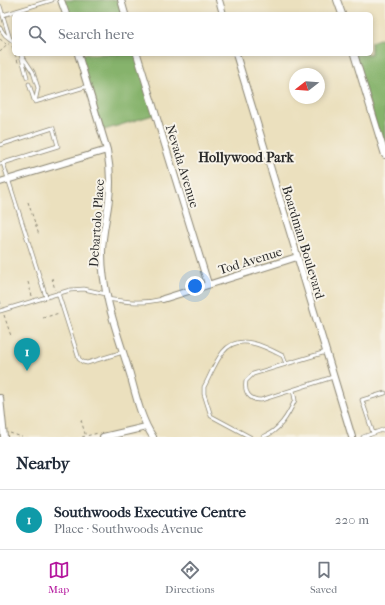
<!DOCTYPE html>
<meta charset="utf-8">
<style>
:root{--surface:#fff;--page:#f6f6f7;--text:#1f2937;--muted:#747a83;--line:#e0e1e3;--accent:#b5179e}
body{margin:0;font-family:"IM FELL French Canon",serif;background:var(--page);color:var(--text)}
.compass{position:absolute;left:289px;top:68px;width:36px;height:36px;border-radius:50%;background:var(--surface);box-shadow:0 2px 6px #0003;rotate:253deg}
.you{position:absolute;left:195px;top:286px;width:14px;height:14px;margin:-10px;border:3px solid #fff;border-radius:50%;background:#1a73e8;box-shadow:0 0 0 6px #1a73e833}
.badge{display:grid;place-items:center;width:26px;height:26px;border-radius:50%;background:var(--accent);color:#fff;font-size:13px;font-weight:700}
.pin{position:absolute;translate:-50% -33px;filter:drop-shadow(0 1px 2px #0008)}
.pin::after{content:'';position:absolute;top:21px;width:14px;height:12px;background:inherit;clip-path:polygon(0 0,100% 0,50% 100%)}
.list{margin:0;padding:0;list-style:none}
h2{display:flex;justify-content:space-between;align-items:center;height:52px;margin:0;padding:0 16px;font-size:17px}
h2 small{font-size:13px;font-weight:400;color:var(--muted)}
.list li{display:grid;grid-template-columns:26px 1fr auto;gap:12px;align-items:center;box-sizing:border-box;height:60px;padding:0 16px;border-top:1px solid var(--line)}
.list b{display:block;font-size:15px;white-space:nowrap}
.list p{margin:0;font-size:13px;white-space:nowrap;color:var(--muted)}
.list em{font-size:13px;font-style:normal;color:var(--muted)}
.icon{flex:none;width:22px;height:22px;fill:none;stroke:currentColor;stroke-width:2;stroke-linecap:round;stroke-linejoin:round}
.map{position:relative;flex:none;width:385px;height:437px;overflow:hidden}
.search{position:absolute;background:var(--surface);box-shadow:0 2px 6px #0003;left:12px;right:12px;top:12px;height:44px;display:flex;align-items:center;gap:10px;box-sizing:border-box;padding:0 14px;border-radius:6px;color:var(--muted);font-size:15px}
.sheet{height:112px;background:var(--surface)}
nav{display:flex;justify-content:space-around;align-items:center;box-sizing:border-box;height:56px;border-top:1px solid var(--line);background:var(--surface);font-size:11px;color:var(--muted)}
nav a{display:grid;justify-items:center;gap:2px}
nav .on{color:var(--accent)}
.map>svg:first-child{display:block}
.forest{fill:#86b36c;stroke:#586f4c}
.lines{fill:none;stroke-linecap:round;stroke-linejoin:round}
.lane-casing{stroke:#8b8674;stroke-width:4.5}
.street-casing{stroke:#8b8674;stroke-width:8}
.path{stroke:#8b8674;stroke-width:1;stroke-dasharray:3 3;stroke-linecap:butt}
.lane{stroke:#fff;stroke-width:3}
.street{stroke:#fff;stroke-width:6}
.labels{text-anchor:middle;stroke-width:4;stroke-linejoin:round;paint-order:stroke}
.street-label{font-size:13px;fill:#2b2b2b;stroke:#f7f3e8}
.neighbourhood-label{font-size:14px;font-weight:bold;fill:#2b2b2b;stroke:#f7f3e8}
</style>
<div class="map">
<svg width="385" height="437" viewBox="0 0 385 437">
<rect width="100%" height="100%" fill="#f7f3e8"/>
<filter id="ink" filterUnits="userSpaceOnUse"><feTurbulence type="fractalNoise" baseFrequency=".025" numOctaves="2"/><feDisplacementMap in="SourceGraphic" scale="8" xChannelSelector="R" yChannelSelector="G"/><feConvolveMatrix kernelMatrix="1 2 1 2 8 2 1 2 1" color-interpolation-filters="sRGB"/></filter>
<filter id="wash" filterUnits="userSpaceOnUse"><feTurbulence type="fractalNoise" baseFrequency=".012" numOctaves="4" result="noise"/><feDisplacementMap in="SourceGraphic" scale="16" xChannelSelector="R" yChannelSelector="G"/><feGaussianBlur stdDeviation="0.9" result="paint"/><feColorMatrix in="noise" values="0 0 0 0 0 0 0 0 0 0 0 0 0 0 0 0 0 1.4 0 .05"/><feComposite in="paint" operator="in"/></filter>
<g filter="url(#wash)">
<rect width="100%" height="100%" fill="#ebe0be"/>
<path class="forest" d="M 61,0 L 121,0 L 125,14 L 66,14 Z
M 385,37 L 385,155 L 354,54 L 371,54 L 371,42 Z
M 78,54 L 137,54 L 156,114 L 101,131 Z"/>
</g>
<g filter="url(#ink)">
<g class="lines">
<g class="lane-casing">
<path id="lane" d="M 0,6 L 10,39
M 3,15 L 52,0
M 0,28 L 5,35 L 14,42
M 21,54 L 33,72 L 38,88 L 35,102 L 88,86
M 21,55 L 27,77
M 29,84 L 34,100
M 0,145 L 53,128 L 58,146 L 0,164
M 3,163 L 46,297
M 58,293 L 79,359 L 83,362 L 87,363 L 123,352
M 107,299 C 127,302 144,304 163,299
M 0,311 L 70,290 L 84,289 L 106,294
M 326,352 L 253,374 L 246,381 C 244,392 249,400 261,400 L 333,377
M 373,433 L 362,400 L 385,393
M 250,437 L 211,416 L 204,394 L 204,387 C 210,376 215,362 223,352 C 239,332 266,347 283,356 L 286,364
M 263,437 C 279,431 288,416 295,400 L 293,390
M 363,437 L 385,429"/>
</g>
<g class="street-casing">
<path id="street" d="M 61,0 L 66,14
M 121,0 L 125,14
M 219,0 L 223,14
M 337,0 L 342,14
M 78,54 L 107,150 C 110,166 111,182 109,199 C 107,217 102,235 102,253 C 102,295 118,335 130,374 C 136,396 141,419 153,437
M 137,54 L 208,284
M 236,54 L 352,437
M 354,54 L 385,155
M 0,182 L 107,150
M 163,299 L 297,257
M 0,398 L 4,437
M 103,437 L 146,427"/>
</g>
<path class="path" d="M 0,39 L 6,44
M 12,46 L 14,50
M 0,52 L 7,44 L 9,44
M 15,54 L 19,65
M 28,202 L 39,235
M 52,278 L 55,290
M 28,282 L 32,296
M 0,301 L 2,307
M 4,315 L 11,336
M 43,318 L 59,313
M 81,420 L 86,437
M 10,433 L 22,437
M 82,437 L 98,433"/>
<use href="#lane" class="lane"/>
<use href="#street" class="street"/>
</g>
</g>
<g class="labels">
<g class="street-label">
<text transform="translate(183 166) rotate(73)" y="5">Nevada Avenue</text>
<text transform="translate(96 223) rotate(-86)" y="5">Debartolo Place</text>
<text transform="translate(304 242) rotate(73)" y="5">Boardman Boulevard</text>
<text transform="translate(250 260) rotate(-17)" y="5">Tod Avenue</text>
</g>
<g class="neighbourhood-label">
<text x="246" y="162">Hollywood Park</text>
</g>
</g>
</svg>
<svg class="compass" viewBox="-18 -18 36 36"><path d="M0-13l5 13h-10z" fill="#e53935"/><path d="M0 13l5-13h-10z" fill="#747a83"/></svg>
<div class="you"></div>
<div class="pin badge" style="left:27px;top:371px;background:#0f9aa8">1</div>
<div class="search"><svg class="icon" aria-label="search" viewBox="0 0 24 24"><circle cx="10" cy="10" r="6"/><path d="M15 15l6 6"/></svg>Search here</div>
</div>
<section class="sheet">
<h2>Nearby<small></small></h2>
<ul class="list">
<li><span class="badge" style="background:#0f9aa8">1</span><div><b>Southwoods Executive Centre</b><p>Place · Southwoods Avenue</p></div><em>220 m</em></li>
</ul>
</section>
<nav>
<a class="on"><svg class="icon" aria-label="map" viewBox="0 0 24 24"><path d="M3 6l6-2 6 2 6-2v14l-6 2-6-2-6 2zM9 4v14M15 6v14"/></svg>Map</a>
<a><svg class="icon" aria-label="directions" viewBox="0 0 24 24"><path d="M12 3l9 9-9 9-9-9zM9 14v-3h6M13 9l2 2-2 2"/></svg>Directions</a>
<a><svg class="icon" aria-label="saved" viewBox="0 0 24 24"><path d="M7 4h10v16l-5-4-5 4z"/></svg>Saved</a>
</nav>
